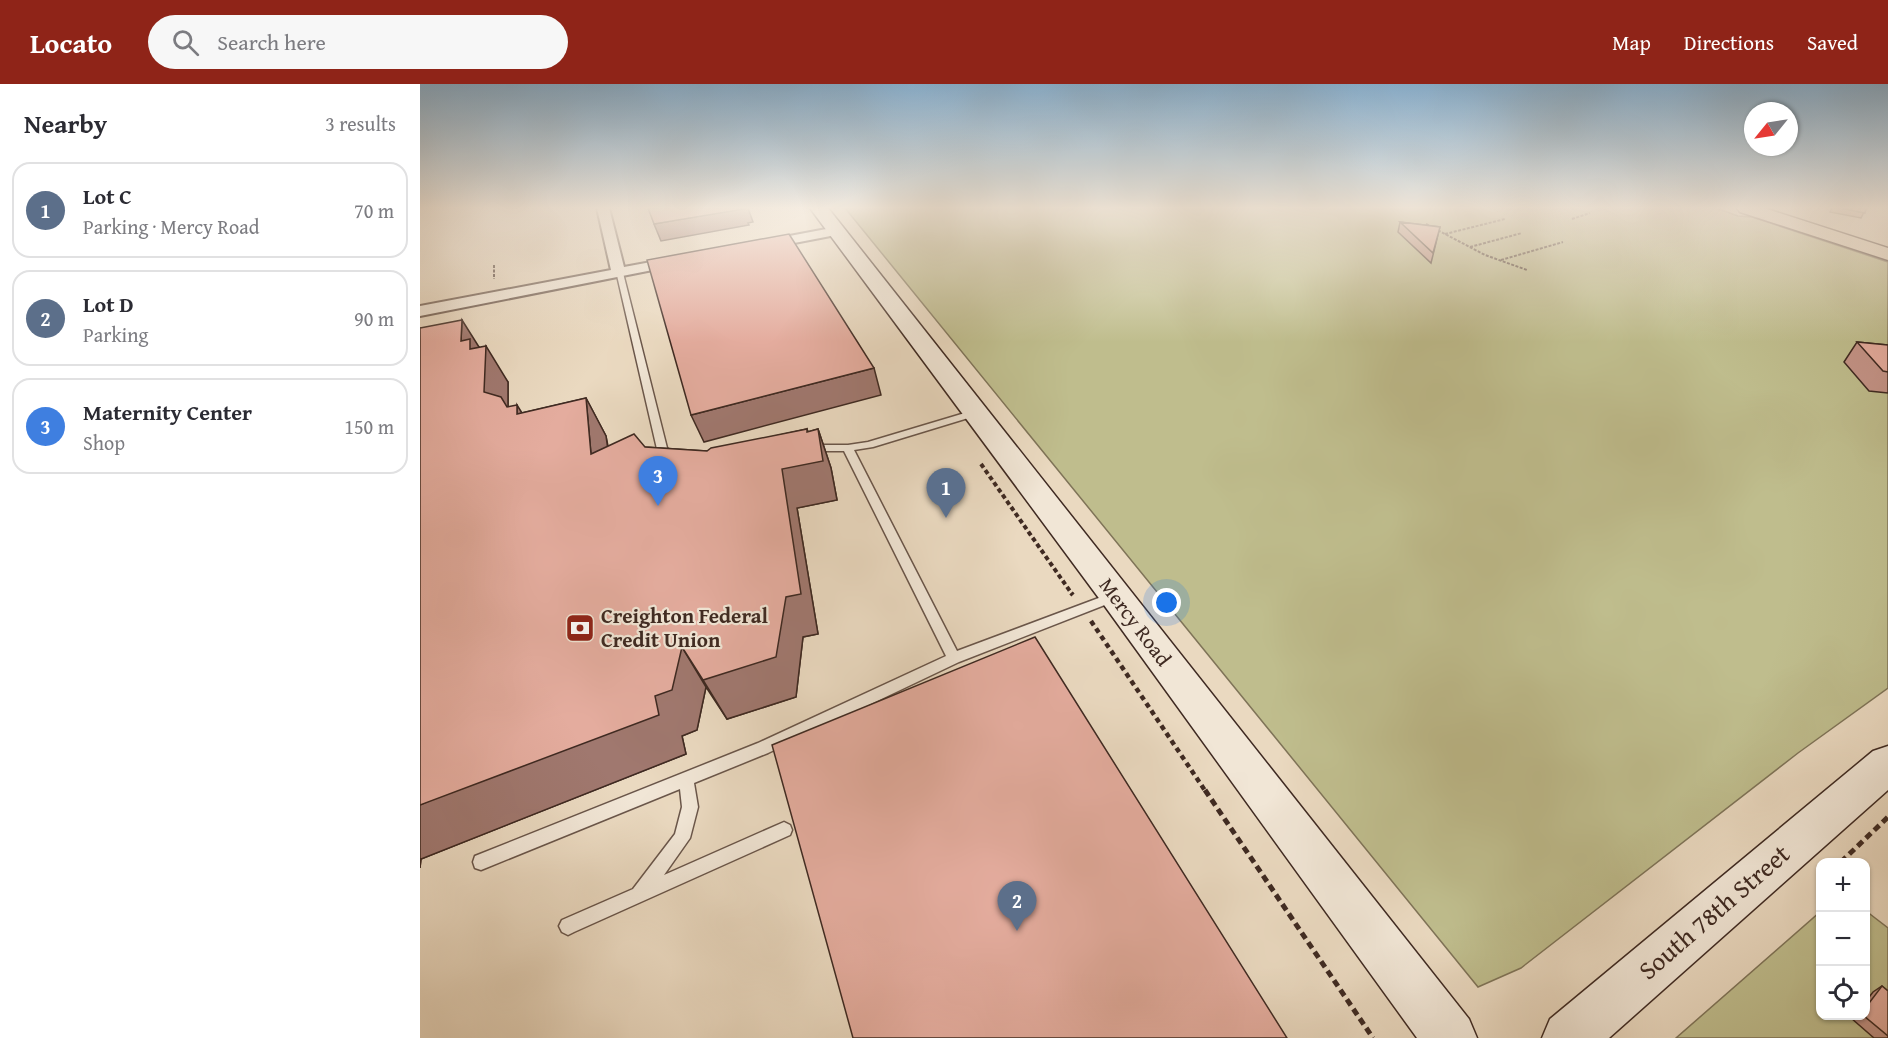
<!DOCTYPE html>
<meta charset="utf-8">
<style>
:root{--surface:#fff;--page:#f7f7f7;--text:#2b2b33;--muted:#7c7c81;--line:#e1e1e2;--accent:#8f2418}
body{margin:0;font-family:"Gentium Book Plus",serif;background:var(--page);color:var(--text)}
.controls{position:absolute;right:18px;bottom:18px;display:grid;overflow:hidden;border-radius:12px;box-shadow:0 2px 4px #0004}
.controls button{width:54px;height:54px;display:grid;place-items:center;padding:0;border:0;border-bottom:2px solid var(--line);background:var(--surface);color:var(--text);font:30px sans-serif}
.compass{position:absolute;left:1324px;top:18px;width:54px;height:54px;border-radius:50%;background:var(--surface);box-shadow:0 2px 4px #0004;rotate:240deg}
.you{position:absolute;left:747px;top:519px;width:21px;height:21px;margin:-15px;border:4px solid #fff;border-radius:50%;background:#1a73e8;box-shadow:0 0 0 9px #1a73e833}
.badge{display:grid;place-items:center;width:39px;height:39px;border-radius:50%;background:var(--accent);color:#fff;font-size:20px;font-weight:700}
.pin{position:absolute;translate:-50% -50px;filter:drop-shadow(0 2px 3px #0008)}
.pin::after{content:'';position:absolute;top:32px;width:21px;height:18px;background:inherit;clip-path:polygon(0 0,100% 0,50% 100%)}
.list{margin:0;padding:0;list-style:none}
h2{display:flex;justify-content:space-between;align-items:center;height:78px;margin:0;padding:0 24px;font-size:26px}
h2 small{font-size:20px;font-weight:400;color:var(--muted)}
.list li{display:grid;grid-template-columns:39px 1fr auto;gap:18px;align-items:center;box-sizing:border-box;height:96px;margin:0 12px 12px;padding:0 12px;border:2px solid var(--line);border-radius:18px}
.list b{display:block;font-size:22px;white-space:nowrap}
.list p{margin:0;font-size:20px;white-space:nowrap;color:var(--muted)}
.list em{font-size:20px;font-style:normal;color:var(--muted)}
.icon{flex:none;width:33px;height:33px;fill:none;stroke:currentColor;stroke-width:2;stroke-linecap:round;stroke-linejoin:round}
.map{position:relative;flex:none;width:1468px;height:954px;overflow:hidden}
header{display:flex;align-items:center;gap:36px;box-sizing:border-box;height:84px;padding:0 30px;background:var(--accent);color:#fff}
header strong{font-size:28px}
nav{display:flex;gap:33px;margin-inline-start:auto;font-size:21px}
.search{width:420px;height:54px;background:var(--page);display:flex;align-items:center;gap:15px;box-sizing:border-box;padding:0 21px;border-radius:33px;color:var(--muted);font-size:22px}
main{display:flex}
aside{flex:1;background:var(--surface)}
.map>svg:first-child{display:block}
.green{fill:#bfbd8d;stroke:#7f7458;stroke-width:1.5}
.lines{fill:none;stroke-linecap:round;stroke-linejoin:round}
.service-casing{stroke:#6a564a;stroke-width:3}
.minor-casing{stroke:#6a564a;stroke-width:4}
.secondary-casing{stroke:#3f2a22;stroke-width:3}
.primary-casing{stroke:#3f2a22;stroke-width:3}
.path-far3{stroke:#3f2a22;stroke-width:2;stroke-dasharray:3 1.5;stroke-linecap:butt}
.path-far2{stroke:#3f2a22;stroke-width:4;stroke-dasharray:4.5 3;stroke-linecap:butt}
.path-far1{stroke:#3f2a22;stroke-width:4.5;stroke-dasharray:5 4;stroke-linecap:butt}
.path{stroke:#3f2a22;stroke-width:5;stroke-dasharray:7 4.5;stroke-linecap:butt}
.service{fill:#f1e6d6;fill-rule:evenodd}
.minor{fill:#f1e6d6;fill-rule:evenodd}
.secondary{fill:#f1e6d6;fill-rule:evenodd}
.primary{fill:#ead9c0;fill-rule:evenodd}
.wall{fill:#c49488;stroke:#3f2a22;stroke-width:1.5}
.shaded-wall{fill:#a0786f;stroke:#3f2a22;stroke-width:1.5}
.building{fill:#e4ac9e;stroke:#3f2a22;stroke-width:1.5}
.labels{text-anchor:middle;stroke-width:4.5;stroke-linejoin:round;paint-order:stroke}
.poi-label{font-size:21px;font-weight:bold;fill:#3f2a22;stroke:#f1e6d6;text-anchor:start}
.street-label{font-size:21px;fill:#3f2a22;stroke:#f1e6d6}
.near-street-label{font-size:26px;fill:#3f2a22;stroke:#f1e6d6}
</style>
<header>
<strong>Locato</strong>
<div class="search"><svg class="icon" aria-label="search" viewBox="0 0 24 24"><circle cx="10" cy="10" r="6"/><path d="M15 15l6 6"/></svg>Search here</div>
<nav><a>Map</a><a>Directions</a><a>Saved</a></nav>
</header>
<main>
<aside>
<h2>Nearby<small>3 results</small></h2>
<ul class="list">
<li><span class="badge" style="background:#5c6f8a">1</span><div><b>Lot C</b><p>Parking · Mercy Road</p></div><em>70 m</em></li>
<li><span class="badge" style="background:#5c6f8a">2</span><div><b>Lot D</b><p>Parking</p></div><em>90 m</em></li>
<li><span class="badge" style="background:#3f7fe0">3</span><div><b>Maternity Center</b><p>Shop</p></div><em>150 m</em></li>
</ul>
</aside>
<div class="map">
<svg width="1468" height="954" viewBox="0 0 1468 954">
<rect width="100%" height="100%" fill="#ead9c0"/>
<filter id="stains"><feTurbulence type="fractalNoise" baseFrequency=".00333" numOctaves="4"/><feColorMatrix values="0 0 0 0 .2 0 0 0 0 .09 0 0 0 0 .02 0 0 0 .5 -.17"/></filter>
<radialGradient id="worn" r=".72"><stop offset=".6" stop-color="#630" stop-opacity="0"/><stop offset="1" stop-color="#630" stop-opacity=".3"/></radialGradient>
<path class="green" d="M 425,124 L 1296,124 L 1318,132 L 1332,133 L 1468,178 L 1468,604 L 1378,669 L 1101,884 L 1058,903 Z
M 1446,827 L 1468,844 L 1468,954 L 1256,954 L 1400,828 L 1400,932 L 1446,932 Z"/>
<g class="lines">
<g class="service-casing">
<path id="service" d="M 196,187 L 203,189 L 247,364 L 259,374 L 258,376 L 250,376 L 237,365 Z
M 555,326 L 560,329 L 558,331 L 453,363 L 434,366 L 537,567 L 692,509 L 700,509 L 702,512 L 700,515 L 539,578 L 348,669 L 274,699 L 278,723 L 270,754 L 244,791 L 364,738 L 370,741 L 372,746 L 370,751 L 154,848 L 148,851 L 142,848 L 139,842 L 142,836 L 213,805 L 255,750 L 262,723 L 260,705 L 61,786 L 55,784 L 53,778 L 55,772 L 338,659 L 526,572 L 424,367 L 387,367 L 382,364 L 387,361 L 428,361 L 448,358 Z"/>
</g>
<g class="minor-casing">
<path id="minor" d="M 177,124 L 189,124 L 204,183 L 258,173 L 265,177 L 258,181 L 0,232 L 0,222 L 191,186 Z
M 417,143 L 423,147 L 421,150 L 343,165 L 336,161 L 343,157 Z"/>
</g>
<g class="secondary-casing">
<path id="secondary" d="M 390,124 L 408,124 L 1049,935 L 1057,954 L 997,954 L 684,521 Z
M 1468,662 L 1468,706 L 1189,954 L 1122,954 L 1130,935 L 1453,667 Z"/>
</g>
<g class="primary-casing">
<path id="primary" d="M 1317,124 L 1344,124 L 1468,164 L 1468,176 L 1320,128 Z"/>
</g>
<path class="path-far3" d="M 1152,135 L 1170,129
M 1006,140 L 1065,171 L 1107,186
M 1025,150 L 1085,135
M 1050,163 L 1102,149
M 1081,176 L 1143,158
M 74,181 L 74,195"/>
<path class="path-far2" d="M 561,380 L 652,510"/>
<path class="path-far1" d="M 651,509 L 653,511
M 671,537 L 786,708"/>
<path class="path" d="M 785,706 L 953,954
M 1421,778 L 1468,733"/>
<use href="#service" class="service"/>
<use href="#minor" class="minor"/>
<use href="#secondary" class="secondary"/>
<use href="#primary" class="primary"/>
</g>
<path class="wall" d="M 1412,124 L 1446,124 L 1441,134 L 1410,128 Z
M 980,138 L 1020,143 L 1011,179 L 978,148 Z
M 0,244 L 59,263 L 88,298 L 88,323 L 102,329 L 166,314 L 186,352 L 188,362 L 225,363 L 287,367 L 387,345 L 388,348 L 398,345 L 411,384 L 417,416 L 377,424 L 398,550 L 383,553 L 376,613 L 307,635 L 286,603 L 277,646 L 262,652 L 266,670 L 1,775 L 0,784 Z
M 1437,258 L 1468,261 L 1468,309 L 1449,307 L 1424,278 Z
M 1462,902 L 1468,907 L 1468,954 L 1454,954 L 1431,934 L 1433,932 L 1446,932 L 1446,917 L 1453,908 Z"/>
<path class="shaded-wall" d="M 323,124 L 328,124 L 333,138 L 328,139 L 329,141 L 241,157 L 234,140 Z
M 42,236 L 64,271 L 66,262 L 88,298 L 88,345 L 64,308 L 41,257 Z
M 454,284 L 461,311 L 284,358 L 271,331 Z
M 166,314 L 186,352 L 194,409 L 171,370 Z
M 97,321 L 120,358 L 97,330 Z
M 387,345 L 398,378 L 398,345 L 411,384 L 417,416 L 377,424 L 398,550 L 383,553 L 376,613 L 307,635 L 283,596 L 362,385 Z
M 262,563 L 286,603 L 277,646 L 262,652 L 266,670 L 1,775 L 0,784 L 0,721 L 235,612 Z"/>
<path class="building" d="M 228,124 L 323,124 L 324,125 L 234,140 Z
M 1420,124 L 1446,124 L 1445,129 Z
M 980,138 L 1020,143 L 1013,169 Z
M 369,150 L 454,284 L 271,331 L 227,176 Z
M 42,236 L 41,257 L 50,255 L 50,265 L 66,262 L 64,308 L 81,313 L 87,323 L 97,321 L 97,330 L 166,314 L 171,370 L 214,350 L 225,363 L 287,367 L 291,364 L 387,345 L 387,348 L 398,345 L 403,377 L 362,385 L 381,510 L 366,513 L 356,573 L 283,596 L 262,563 L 252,606 L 235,612 L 239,631 L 0,721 L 0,244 Z
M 1437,258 L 1468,261 L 1468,288 L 1463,287 Z
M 615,553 L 867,954 L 433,954 L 352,661 Z
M 1462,902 L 1468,907 L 1468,952 L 1444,932 L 1446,932 L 1446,923 Z"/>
<linearGradient id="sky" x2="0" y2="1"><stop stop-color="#8ab5d7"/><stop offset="0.48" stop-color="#f6eee3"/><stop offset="1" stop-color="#f6eee3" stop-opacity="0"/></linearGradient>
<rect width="1468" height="258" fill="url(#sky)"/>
<defs>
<g id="bank-square" transform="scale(1.5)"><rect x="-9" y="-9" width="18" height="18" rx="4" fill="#8f2418" stroke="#f1e6d6"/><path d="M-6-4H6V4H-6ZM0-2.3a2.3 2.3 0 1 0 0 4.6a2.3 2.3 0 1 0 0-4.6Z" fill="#fff"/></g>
</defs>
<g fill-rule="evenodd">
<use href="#bank-square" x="160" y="544"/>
</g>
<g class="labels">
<g class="poi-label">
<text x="181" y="539">Creighton Federal<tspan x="181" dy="24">Credit Union</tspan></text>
</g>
<g class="street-label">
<text transform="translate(715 538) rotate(53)" y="7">Mercy Road</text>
</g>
<g class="near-street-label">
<text transform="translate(1294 828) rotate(-41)" y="9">South 78th Street</text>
</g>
</g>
<rect width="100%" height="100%" filter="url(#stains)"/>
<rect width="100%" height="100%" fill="url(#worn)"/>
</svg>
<div class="controls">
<button>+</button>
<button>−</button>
<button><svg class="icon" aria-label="locate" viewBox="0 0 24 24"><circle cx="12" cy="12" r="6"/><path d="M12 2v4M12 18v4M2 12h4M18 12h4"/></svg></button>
</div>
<svg class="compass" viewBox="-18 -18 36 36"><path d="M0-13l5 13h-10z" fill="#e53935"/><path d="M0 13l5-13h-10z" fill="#7c7c81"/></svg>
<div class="you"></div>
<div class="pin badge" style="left:526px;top:434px;background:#5c6f8a">1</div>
<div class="pin badge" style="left:597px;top:847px;background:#5c6f8a">2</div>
<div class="pin badge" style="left:238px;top:422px;background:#3f7fe0">3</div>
</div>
</main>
